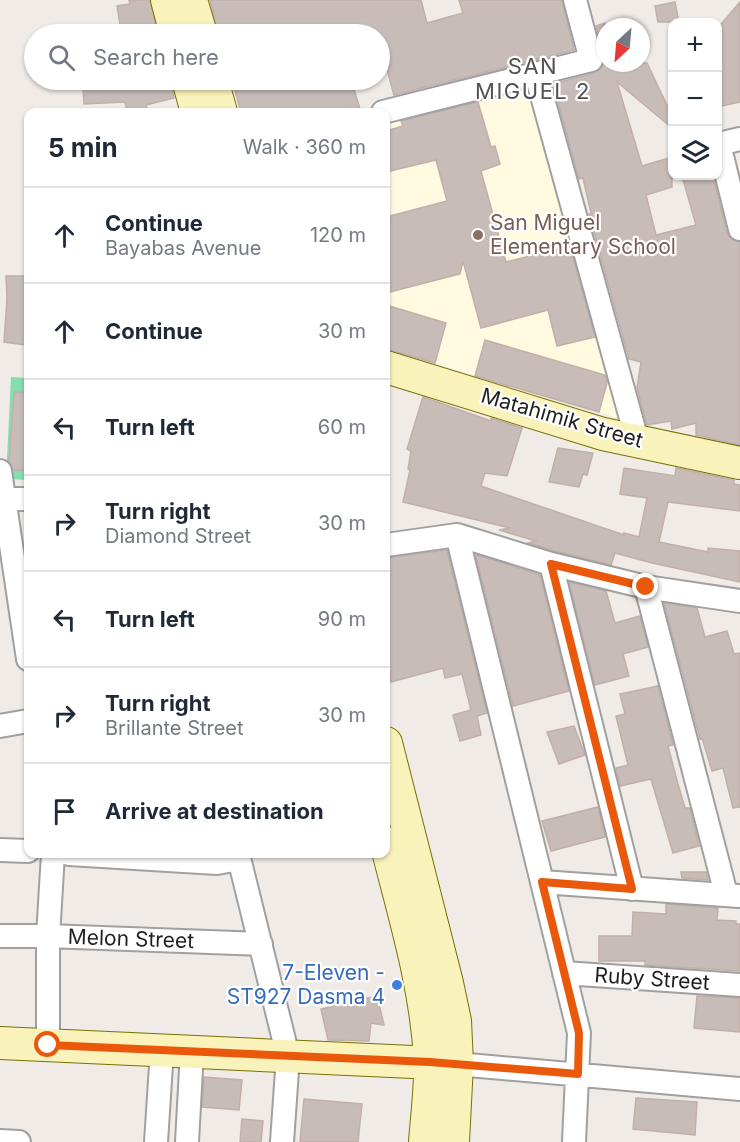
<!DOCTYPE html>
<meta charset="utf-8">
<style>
:root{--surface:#fff;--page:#f2f2f3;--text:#1f2937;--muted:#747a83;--line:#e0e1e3}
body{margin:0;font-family:Inter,sans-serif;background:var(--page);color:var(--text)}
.controls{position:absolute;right:18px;top:18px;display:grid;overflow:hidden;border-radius:12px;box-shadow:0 2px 4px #0004}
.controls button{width:54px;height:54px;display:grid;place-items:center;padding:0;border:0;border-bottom:2px solid var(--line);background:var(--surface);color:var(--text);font:30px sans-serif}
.compass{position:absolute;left:596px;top:18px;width:54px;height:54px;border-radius:50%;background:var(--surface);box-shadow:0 2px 4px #0004;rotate:206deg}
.stop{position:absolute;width:18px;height:18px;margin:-14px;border:4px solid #ea580c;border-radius:50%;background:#fff}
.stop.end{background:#ea580c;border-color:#fff;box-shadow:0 2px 6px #0008}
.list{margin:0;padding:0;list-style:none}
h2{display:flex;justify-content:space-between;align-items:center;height:78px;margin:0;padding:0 24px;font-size:26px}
h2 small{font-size:20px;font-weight:400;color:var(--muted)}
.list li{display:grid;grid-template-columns:39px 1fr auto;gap:18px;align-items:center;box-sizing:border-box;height:96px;padding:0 24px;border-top:2px solid var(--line)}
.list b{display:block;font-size:22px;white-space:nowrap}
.list p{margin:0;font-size:20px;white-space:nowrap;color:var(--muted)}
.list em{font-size:20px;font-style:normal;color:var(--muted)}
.icon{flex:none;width:33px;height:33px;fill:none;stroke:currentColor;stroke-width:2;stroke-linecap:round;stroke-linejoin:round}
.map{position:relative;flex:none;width:740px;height:1142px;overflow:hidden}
.search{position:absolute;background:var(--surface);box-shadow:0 2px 4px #0004;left:24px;top:24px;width:366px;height:66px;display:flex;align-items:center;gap:15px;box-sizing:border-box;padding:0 21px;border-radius:33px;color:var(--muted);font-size:22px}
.panel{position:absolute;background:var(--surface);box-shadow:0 2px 4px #0004;left:24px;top:108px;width:366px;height:750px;border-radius:12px}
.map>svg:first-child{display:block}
.education{fill:#fffae0}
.pitch{fill:#84dfad}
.building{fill:#c8bcb9;stroke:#c2afa8;stroke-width:1.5}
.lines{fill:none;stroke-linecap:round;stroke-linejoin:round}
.street-casing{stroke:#a0a0a0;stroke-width:26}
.secondary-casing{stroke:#777105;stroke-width:34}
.street{stroke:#fff;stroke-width:22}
.secondary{stroke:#f9f2ba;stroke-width:32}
.route{stroke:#ea580c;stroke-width:8}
.education-dot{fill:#8d6e63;stroke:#fff;stroke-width:2}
.shop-dot{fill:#3f7fe0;stroke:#fff;stroke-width:2}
.labels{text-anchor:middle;stroke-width:4.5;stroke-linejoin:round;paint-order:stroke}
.education-label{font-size:21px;fill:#785e54;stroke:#fff;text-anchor:start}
.street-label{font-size:21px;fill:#1f1f1f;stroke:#fff}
.shop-label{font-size:21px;fill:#366cbe;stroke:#fff;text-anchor:end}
.neighbourhood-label{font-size:22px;letter-spacing:1.5px;fill:#525252;stroke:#fff}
</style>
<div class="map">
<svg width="740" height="1142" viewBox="0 0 740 1142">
<rect width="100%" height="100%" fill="#f0ebe6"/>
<path class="education" d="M 529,83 L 621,419 L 386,349 L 386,121 Z"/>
<path class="pitch" d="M 11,377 L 28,378 L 28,480 L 6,479 Z"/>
<path class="building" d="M 129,0 L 150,0 L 158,34 L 134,34 L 132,29 L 121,31 L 117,6 L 130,4 Z
M 210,0 L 421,0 L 427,23 L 463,13 L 459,0 L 562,0 L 574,50 L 394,95 L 386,66 L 380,68 L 380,34 L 218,34 Z
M 675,2 L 679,22 L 658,22 L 655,6 Z
M 740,2 L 740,102 L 717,107 L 717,29 Z
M 605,23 L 605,63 L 647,63 L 672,116 L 672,128 L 617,82 L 642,166 L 672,157 L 672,187 L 646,195 L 656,235 L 696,225 L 682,176 L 713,176 L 727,233 L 731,239 L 740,242 L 740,445 L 696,435 L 696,423 L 672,429 L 671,421 L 647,425 L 637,388 L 641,362 L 629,359 L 589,214 L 591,213 L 583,178 L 579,179 L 553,84 L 594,73 L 601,69 L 604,63 L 604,57 L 596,26 Z
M 90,80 L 171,80 L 174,98 L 146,105 L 148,112 L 127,112 L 125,102 L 84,104 L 83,86 L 90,86 Z
M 232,80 L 351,80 L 361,112 L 241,112 Z
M 478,102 L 491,147 L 495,146 L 500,164 L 481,171 L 506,262 L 570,246 L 595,337 L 557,346 L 548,310 L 481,328 L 463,261 L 460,274 L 386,293 L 386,217 L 447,201 L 436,160 L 386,172 L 386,131 L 403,126 L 401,121 Z
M 6,276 L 27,276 L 28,305 L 25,345 L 4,342 L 7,299 Z
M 386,305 L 446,323 L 435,363 L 386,349 Z
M 485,340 L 605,375 L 607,383 L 599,412 L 475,376 Z
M 14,392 L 28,393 L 28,470 L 13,470 L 9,461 Z
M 423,397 L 491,421 L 491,418 L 522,428 L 507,476 L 485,473 L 481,486 L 624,535 L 624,533 L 639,537 L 647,498 L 620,494 L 624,468 L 675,476 L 676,468 L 734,480 L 734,484 L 740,485 L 740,511 L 668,502 L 659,542 L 708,552 L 708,548 L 740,551 L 740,582 L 652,563 L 615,553 L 611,565 L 555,551 L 528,543 L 536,541 L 499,530 L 510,528 L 403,502 L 410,470 L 408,469 L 411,451 L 407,449 Z
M 558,448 L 593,453 L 587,475 L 583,474 L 579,487 L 549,482 Z
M 447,550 L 487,713 L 477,716 L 481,735 L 460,741 L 453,715 L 471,710 L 462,674 L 445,678 L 443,668 L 391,682 L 386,661 L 386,558 Z
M 478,555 L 540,575 L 569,691 L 513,706 L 476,556 Z
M 569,582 L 606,591 L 615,623 L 640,616 L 648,647 L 623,654 L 629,676 L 595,685 Z
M 664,603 L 697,608 L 705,637 L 727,631 L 734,654 L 740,653 L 740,807 L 733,808 L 723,768 L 712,771 L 702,738 L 700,739 Z
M 658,686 L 673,745 L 668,746 L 678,784 L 685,808 L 690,808 L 699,846 L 673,853 L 651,779 L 620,786 L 616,768 L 628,765 L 616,716 L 625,714 L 620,694 Z
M 574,726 L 585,755 L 559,764 L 547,732 Z
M 598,807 L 605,837 L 551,851 L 542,821 Z
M 681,872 L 706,872 L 708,880 L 682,878 Z
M 666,904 L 718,908 L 717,920 L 736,921 L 736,924 L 740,924 L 740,971 L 645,965 L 645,961 L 599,961 L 599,936 L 632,936 L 633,912 L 666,914 Z
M 377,996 L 384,1025 L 371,1023 L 369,1041 L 328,1040 L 321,1009 Z
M 697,996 L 740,998 L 740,1032 L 694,1028 Z
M 204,1077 L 242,1080 L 239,1110 L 202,1107 Z
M 636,1098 L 697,1102 L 695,1135 L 633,1129 Z
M 304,1099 L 362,1104 L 358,1142 L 300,1142 Z
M 242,1119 L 263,1121 L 261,1142 L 240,1142 Z"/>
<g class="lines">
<g class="street-casing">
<path id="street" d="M 536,74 L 637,440
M 383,112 L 591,60 L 575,0
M 740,139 L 719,144 L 740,229
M 0,471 L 28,659
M 3,499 L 28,499
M 457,535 L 579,1033 L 574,1142
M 386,545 L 457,535 L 551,564 L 646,587 L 740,601
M 551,564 L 632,889
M 646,587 L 726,894
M 0,726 L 28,721
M 0,850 L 28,851
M 69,854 L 217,863 L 239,859
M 238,854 L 288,1056 L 282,1142
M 542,882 L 739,896
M 0,936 L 48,936 L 261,944
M 564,973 L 740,985
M 48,1045 L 48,936 L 53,854
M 457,1064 L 740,1089
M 0,1141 L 19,1142
M 156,1142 L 162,1050
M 187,1142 L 192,1051"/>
</g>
<g class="secondary-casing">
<path id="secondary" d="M 167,0 L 176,34
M 191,0 L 201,34
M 188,80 L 197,112
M 212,80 L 221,112
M 386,367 L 603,434 L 740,463
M 386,743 L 447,983 L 455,1021 L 457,1064 L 453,1142
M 386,843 C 404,915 426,985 430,1059 C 431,1086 427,1115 425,1142
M 0,1043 L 457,1064"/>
</g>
<use href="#street" class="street"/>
<use href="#secondary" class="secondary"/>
</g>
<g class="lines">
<path class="route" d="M 48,1045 L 430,1062 L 578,1074 L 579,1033 L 542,882 L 632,889 L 551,564 L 646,587"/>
</g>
<circle class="education-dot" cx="478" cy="235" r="6"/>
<circle class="shop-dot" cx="397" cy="985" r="6"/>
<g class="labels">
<g class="education-label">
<text x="490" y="230">San Miguel<tspan x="490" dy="24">Elementary School</tspan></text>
</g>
<g class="street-label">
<text transform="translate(562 418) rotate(16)" y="7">Matahimik Street</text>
<text transform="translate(131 939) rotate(2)" y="7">Melon Street</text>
<text transform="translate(652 979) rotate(4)" y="7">Ruby Street</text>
</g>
<g class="shop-label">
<text x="385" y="980">7-Eleven -<tspan x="385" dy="24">ST927 Dasma 4</tspan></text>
</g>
<g class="neighbourhood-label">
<text x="533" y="74">SAN<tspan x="533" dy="25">MIGUEL 2</tspan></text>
</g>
</g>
</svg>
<div class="controls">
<button>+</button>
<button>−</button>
<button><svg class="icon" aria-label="layers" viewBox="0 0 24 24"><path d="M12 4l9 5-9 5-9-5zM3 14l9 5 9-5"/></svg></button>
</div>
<svg class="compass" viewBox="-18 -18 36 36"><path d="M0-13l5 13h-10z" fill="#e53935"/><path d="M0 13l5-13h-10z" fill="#747a83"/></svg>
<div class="stop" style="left:48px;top:1045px"></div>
<div class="stop end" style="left:646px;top:587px"></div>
<div class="search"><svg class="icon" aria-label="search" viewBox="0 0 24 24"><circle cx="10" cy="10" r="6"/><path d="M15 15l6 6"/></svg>Search here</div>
<section class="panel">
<h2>5 min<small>Walk · 360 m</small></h2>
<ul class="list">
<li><svg class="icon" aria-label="ahead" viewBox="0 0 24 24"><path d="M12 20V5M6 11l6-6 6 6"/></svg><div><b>Continue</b><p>Bayabas Avenue</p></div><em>120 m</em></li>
<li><svg class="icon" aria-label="ahead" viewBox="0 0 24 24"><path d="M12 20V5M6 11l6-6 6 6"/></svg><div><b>Continue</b></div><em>30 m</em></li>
<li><svg class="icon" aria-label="left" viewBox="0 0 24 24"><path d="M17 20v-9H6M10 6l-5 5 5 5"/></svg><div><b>Turn left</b></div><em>60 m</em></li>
<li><svg class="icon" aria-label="right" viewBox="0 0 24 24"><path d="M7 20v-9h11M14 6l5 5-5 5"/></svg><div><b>Turn right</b><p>Diamond Street</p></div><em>30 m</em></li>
<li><svg class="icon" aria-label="left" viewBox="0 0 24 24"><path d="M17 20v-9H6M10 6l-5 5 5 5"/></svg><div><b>Turn left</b></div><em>90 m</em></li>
<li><svg class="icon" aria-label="right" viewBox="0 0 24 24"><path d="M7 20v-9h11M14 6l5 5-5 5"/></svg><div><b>Turn right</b><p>Brillante Street</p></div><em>30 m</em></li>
<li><svg class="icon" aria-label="arrive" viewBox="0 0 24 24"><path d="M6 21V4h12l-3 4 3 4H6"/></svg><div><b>Arrive at destination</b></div></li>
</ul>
</section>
</div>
